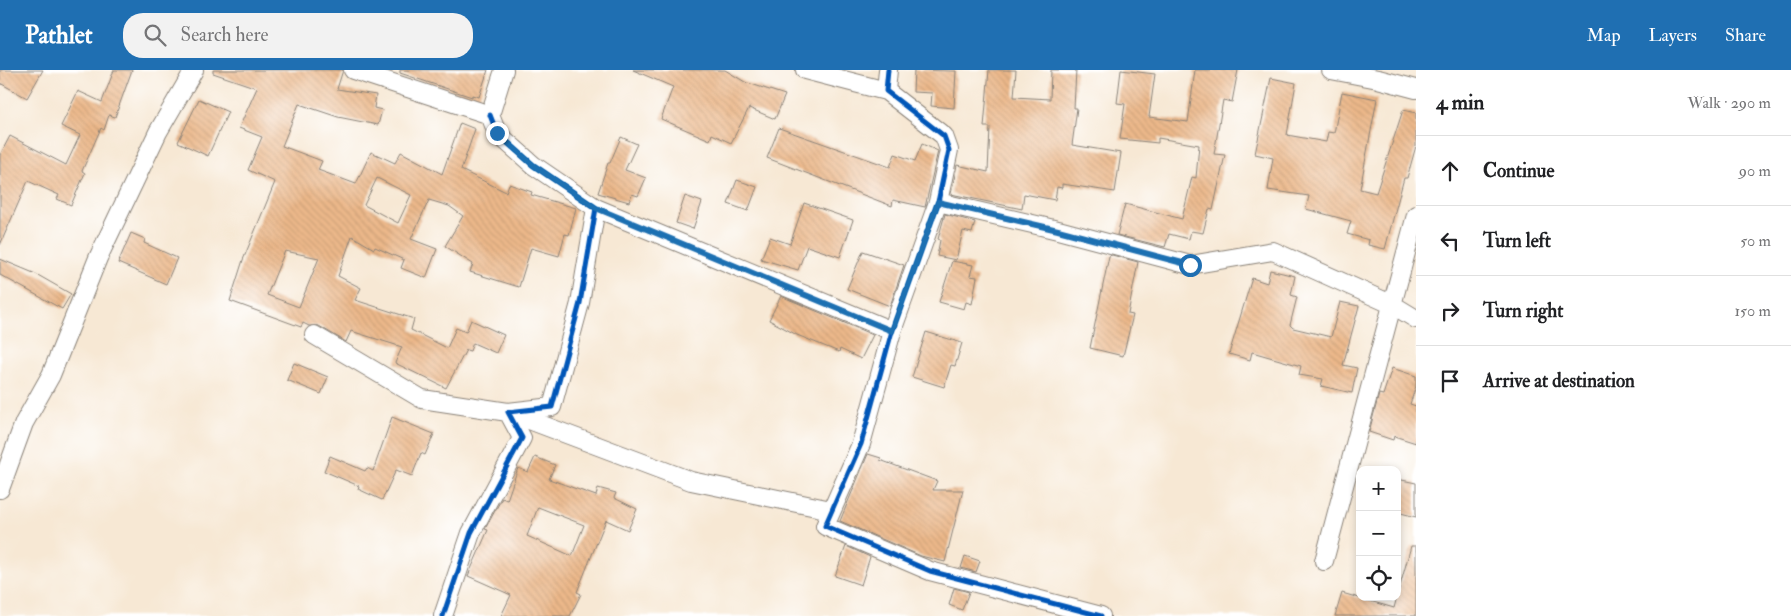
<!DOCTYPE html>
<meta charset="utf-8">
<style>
:root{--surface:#fff;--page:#f2f2f2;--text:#202124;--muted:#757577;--line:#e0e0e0;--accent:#1f6fb2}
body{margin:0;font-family:"IM FELL Double Pica",serif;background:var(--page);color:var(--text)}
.controls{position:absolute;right:15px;bottom:15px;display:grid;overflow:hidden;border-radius:10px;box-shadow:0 2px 8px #0003}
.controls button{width:45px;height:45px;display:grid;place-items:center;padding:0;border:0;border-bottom:1px solid var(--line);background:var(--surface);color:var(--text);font:25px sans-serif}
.stop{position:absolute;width:15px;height:15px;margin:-11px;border:4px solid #1f6fb2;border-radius:50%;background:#fff}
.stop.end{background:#1f6fb2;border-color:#fff;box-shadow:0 1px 5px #0008}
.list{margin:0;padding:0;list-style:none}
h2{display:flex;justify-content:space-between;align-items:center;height:65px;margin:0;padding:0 20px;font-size:21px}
h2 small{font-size:16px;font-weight:400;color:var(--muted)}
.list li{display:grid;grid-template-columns:32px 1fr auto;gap:15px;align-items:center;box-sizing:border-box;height:70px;padding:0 20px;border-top:1px solid var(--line)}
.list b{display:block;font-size:19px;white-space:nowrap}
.list em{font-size:16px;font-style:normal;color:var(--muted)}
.icon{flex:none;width:28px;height:28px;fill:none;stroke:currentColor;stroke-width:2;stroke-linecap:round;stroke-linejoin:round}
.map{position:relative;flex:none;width:1416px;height:546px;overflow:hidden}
header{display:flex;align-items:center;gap:30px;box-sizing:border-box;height:70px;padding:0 25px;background:var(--accent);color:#fff}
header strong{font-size:24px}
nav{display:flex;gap:28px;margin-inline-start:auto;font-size:18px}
.search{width:350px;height:45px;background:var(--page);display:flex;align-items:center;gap:12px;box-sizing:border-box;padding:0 18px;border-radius:20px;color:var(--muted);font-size:19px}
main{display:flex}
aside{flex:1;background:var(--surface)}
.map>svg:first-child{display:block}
.building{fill:url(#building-back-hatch);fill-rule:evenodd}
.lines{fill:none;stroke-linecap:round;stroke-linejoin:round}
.street-casing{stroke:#8a8278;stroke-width:20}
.street{stroke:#fff;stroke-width:18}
.cycleway-casing{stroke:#fff;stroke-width:8}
.cycleway{stroke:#0057b8;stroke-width:5}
.route{stroke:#1f6fb2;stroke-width:6}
</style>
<header>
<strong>Pathlet</strong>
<div class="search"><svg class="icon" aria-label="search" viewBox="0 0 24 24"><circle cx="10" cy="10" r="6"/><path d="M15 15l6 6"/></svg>Search here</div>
<nav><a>Map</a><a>Layers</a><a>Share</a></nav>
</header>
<main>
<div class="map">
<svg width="1416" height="546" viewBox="0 0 1416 546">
<defs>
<pattern id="building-back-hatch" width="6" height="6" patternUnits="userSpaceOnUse" patternTransform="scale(1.25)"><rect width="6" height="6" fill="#ecb88a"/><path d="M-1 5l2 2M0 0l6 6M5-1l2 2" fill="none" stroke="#ca9e76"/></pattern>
</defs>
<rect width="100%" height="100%" fill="#fff"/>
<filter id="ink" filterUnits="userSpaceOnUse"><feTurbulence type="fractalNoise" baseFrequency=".02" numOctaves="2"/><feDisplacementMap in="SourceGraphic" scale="10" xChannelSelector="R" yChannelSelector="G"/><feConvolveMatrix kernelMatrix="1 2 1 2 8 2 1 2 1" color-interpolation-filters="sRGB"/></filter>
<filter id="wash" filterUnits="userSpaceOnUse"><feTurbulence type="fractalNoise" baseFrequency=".0096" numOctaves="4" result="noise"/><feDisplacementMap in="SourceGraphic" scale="20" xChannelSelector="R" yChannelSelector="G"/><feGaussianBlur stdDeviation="1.12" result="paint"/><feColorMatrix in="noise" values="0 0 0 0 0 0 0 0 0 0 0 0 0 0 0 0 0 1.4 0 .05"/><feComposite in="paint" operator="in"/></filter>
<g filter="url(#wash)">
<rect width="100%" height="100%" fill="#f7e8d4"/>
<g id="blocks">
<path class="building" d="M 0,0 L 43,0 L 27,28 L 0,13 Z
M 114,0 L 132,0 L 115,47 L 109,45 L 104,60 L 101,58 L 82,101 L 85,103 L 71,135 L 57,129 L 59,125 L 28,111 L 0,175 L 0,85 L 10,66 L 66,95 L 80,65 L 61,56 L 78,21 L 102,32 Z
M 213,0 L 343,0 L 337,19 L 376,25 L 374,38 L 382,40 L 378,55 L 338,47 L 299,34 L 282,76 L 322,91 L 318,100 L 356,114 L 371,82 L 395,93 L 401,82 L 442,104 L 460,53 L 475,59 L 461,100 L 506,122 L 509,114 L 532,122 L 531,125 L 576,138 L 569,165 L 565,164 L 559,186 L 531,178 L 519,217 L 470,202 L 473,194 L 445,176 L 463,146 L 449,136 L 429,130 L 411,169 L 437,179 L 426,208 L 401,198 L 404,190 L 375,177 L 374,179 L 352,166 L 338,206 L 361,218 L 355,230 L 414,249 L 411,260 L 447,278 L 456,258 L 466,262 L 471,250 L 504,265 L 496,283 L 473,273 L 470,281 L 466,280 L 446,318 L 395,293 L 402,277 L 351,261 L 346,272 L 319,256 L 309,256 L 303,253 L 301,257 L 230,231 L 243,190 L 275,112 L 248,100 L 262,67 L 239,58 L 257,18 L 213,3 ZM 377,108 L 411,125 L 398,153 L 364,135 ZM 285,181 L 319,188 L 299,237 L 267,225 Z
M 400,0 L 488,0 L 479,27 L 472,25 L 472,27 L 400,3 Z
M 633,0 L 725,0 L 745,12 L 785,25 L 775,49 L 749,38 L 731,73 L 712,64 L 710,70 L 661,49 L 673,17 Z
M 914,0 L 956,1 L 954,38 L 931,36 L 932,23 L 913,22 Z
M 989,0 L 1016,0 L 1014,27 L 1050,29 L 1051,0 L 1076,0 L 1074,38 L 1077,38 L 1072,75 L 1121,83 L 1115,122 L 1062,114 L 1062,118 L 1057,117 L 1055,130 L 1024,124 L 1022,139 L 951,124 L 957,95 L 988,102 L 990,57 L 984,57 Z
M 1121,0 L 1155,4 L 1149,47 L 1188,52 L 1195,0 L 1238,0 L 1232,32 L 1223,30 L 1214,84 L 1225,85 L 1213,140 L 1209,139 L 1203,163 L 1191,161 L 1189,169 L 1169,164 L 1165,177 L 1117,165 L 1125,134 L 1182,149 L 1192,107 L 1196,108 L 1199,75 L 1158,68 L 1158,73 L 1120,69 L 1125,34 L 1117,33 Z
M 1271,8 L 1296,13 L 1287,65 L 1326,72 L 1328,62 L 1334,63 L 1342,22 L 1377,29 L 1360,119 L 1376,123 L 1403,40 L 1416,43 L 1416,76 L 1407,108 L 1404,108 L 1385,179 L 1368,175 L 1369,170 L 1347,164 L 1351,151 L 1306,139 L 1309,126 L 1268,120 L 1273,88 L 1255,84 Z
M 199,29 L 228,42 L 208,86 L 178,72 Z
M 779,58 L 890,97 L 895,84 L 915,91 L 922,74 L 938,81 L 925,137 L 893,130 L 892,136 L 767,88 Z
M 621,67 L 637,74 L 625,100 L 646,108 L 638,126 L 632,124 L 629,132 L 598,123 L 608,93 L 610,93 Z
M 737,110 L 757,117 L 748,141 L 728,134 Z
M 685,126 L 702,132 L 693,159 L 676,153 Z
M 804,133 L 853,150 L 840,187 L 807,176 L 798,200 L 761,189 L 770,167 L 790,174 Z
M 945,144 L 975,152 L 972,163 L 963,161 L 956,190 L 937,186 L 940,170 L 938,169 Z
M 131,163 L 145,169 L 144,173 L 177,188 L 166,214 L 118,193 Z
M 863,181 L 904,195 L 890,236 L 847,219 Z
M 1112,185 L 1138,192 L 1128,244 L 1133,245 L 1123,286 L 1090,278 L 1109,186 Z
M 0,189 L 36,204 L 71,224 L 62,239 L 0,205 Z
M 952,191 L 973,195 L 970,206 L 977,207 L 972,234 L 966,232 L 964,239 L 939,232 Z
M 1270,200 L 1295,206 L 1291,225 L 1297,227 L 1290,255 L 1293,258 L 1331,267 L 1340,232 L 1359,236 L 1343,295 L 1357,298 L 1352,323 L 1321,316 L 1323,309 L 1299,305 L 1301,296 L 1252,282 L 1250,290 L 1229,284 L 1252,208 L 1267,213 Z
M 781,226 L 873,265 L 861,289 L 840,279 L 839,282 L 797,265 L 769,250 Z
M 926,262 L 962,273 L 955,296 L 951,295 L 944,317 L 912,307 Z
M 294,293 L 328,307 L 321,324 L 287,310 Z
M 1392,298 L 1416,306 L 1416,316 L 1410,334 L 1416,336 L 1416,373 L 1394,366 L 1393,370 L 1369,362 L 1379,324 L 1383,325 Z
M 392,347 L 434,364 L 425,385 L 421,383 L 412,406 L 396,400 L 382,430 L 358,419 L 359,416 L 324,401 L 330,386 L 365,401 L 367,398 L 373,401 Z
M 868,384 L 881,388 L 880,390 L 937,411 L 933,420 L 963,420 L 945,492 L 921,486 L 840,451 Z
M 535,387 L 555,395 L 549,409 L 596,426 L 598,418 L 616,423 L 614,428 L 637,439 L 628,460 L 606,450 L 577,522 L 581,524 L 570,546 L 501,546 L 511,525 L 468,506 L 488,460 L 485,459 L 502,428 L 507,430 L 518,398 L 528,402 ZM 538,437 L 584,455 L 572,486 L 527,466 Z
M 1397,409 L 1416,413 L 1416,447 L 1397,442 Z
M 846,476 L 870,487 L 861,515 L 835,506 Z
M 1411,476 L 1416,476 L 1416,546 L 1335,546 L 1342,523 L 1394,538 Z
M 965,486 L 980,491 L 976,502 L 961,498 Z
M 954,518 L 969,522 L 962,540 L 949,535 Z"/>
</g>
</g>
<g filter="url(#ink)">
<use href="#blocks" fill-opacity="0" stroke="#8a8278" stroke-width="1"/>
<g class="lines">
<g class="street-casing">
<path id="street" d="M 353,0 L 490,45 L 504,0
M 805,0 L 886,21
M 888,0 L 886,21 L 944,66 L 949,80 L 938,132 L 892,261 L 861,374 L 825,456 L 930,501 L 1101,546
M 1331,0 L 1378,9 L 1416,19
M 938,132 L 1058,160 L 1190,195 L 1273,181 L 1393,235 L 1416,249
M 596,138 L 892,261
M 314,265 L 422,329 L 508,342 L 691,411 L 831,440
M 0,419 L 24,353 L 51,305 L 98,188 L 158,62 L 194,0
M 1324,491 L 1416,145
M 443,546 L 471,463 L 522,368 L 508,342 L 552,337 L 580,233 L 596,138 L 533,95 L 497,63 L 490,45"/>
</g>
<use href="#street" class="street"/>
<g class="cycleway-casing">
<path id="cycleway" d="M 888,0 L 886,21 L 944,66 L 949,80 L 938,132 L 892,261 L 861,374 L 825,456 L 930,501 L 1101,546
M 443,546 L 471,463 L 522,368 L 508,342 L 552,337 L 580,233 L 596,138 L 533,95 L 497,63 L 490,45"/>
</g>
<use href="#cycleway" class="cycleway"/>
</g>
</g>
<g class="lines" filter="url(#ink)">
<path class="route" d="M 497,63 L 533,95 L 596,138 L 892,261 L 938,132 L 1058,160 L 1190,195"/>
</g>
</svg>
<div class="controls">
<button>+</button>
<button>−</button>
<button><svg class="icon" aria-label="locate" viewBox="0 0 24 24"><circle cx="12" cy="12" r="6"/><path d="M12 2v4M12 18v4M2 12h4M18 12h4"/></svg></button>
</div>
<div class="stop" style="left:1190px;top:195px"></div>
<div class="stop end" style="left:497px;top:63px"></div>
</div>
<aside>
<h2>4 min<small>Walk · 290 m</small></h2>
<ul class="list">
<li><svg class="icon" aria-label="ahead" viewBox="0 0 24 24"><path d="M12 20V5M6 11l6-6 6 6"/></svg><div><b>Continue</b></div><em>90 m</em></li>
<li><svg class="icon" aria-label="left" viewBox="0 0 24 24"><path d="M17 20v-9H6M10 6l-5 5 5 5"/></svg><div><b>Turn left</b></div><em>50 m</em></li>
<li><svg class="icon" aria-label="right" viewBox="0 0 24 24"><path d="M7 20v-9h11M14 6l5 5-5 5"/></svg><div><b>Turn right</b></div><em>150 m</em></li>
<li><svg class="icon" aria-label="arrive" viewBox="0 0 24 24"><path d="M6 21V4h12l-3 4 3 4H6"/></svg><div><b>Arrive at destination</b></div></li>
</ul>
</aside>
</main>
